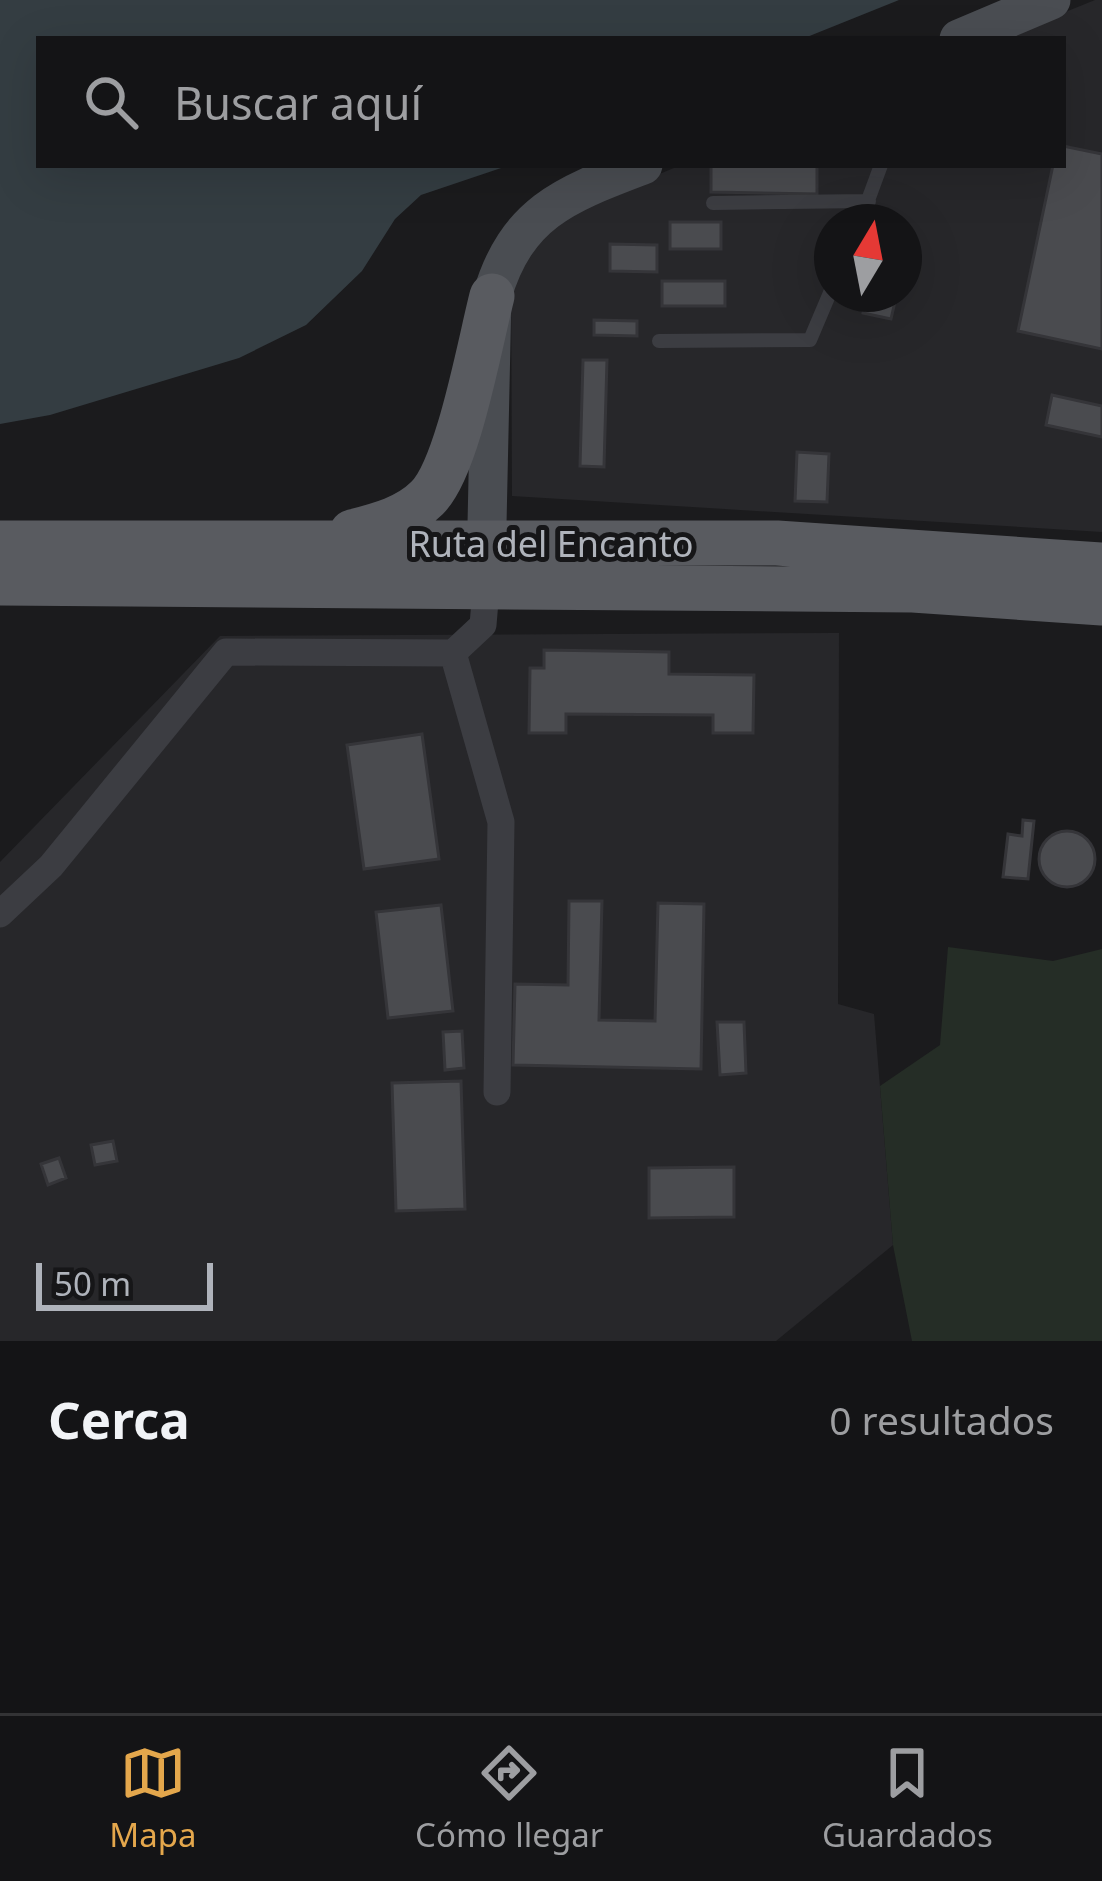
<!DOCTYPE html>
<html lang="es">
<meta charset="utf-8">
<style>
:root{--surface:#141416;--page:#212123;--text:#f1f3f6;--muted:#9d9ea1;--line:#333335;--accent:#e4a74c}
body{margin:0;font-family:"Noto Sans",sans-serif;background:var(--page);color:var(--text)}
.compass{position:absolute;left:814px;top:204px;width:108px;height:108px;border-radius:50%;background:var(--surface);box-shadow:0 12px 48px #0002;rotate:10deg}
.scale{position:absolute;left:36px;bottom:30px;width:177px;box-sizing:border-box;padding-left:12px;border:6px solid #afb3bb;border-top:0;font-size:33px;line-height:42px;white-space:nowrap;color:#afb3bb;-webkit-text-stroke:9px #161618;paint-order:stroke}
.list{margin:0;padding:0;list-style:none}
h2{display:flex;justify-content:space-between;align-items:center;height:156px;margin:0;padding:0 48px;font-size:51px}
h2 small{font-size:39px;font-weight:400;color:var(--muted)}
.icon{flex:none;width:66px;height:66px;fill:none;stroke:currentColor;stroke-width:2;stroke-linecap:round;stroke-linejoin:round}
.map{position:relative;flex:none;width:1102px;height:1341px;overflow:hidden}
.search{position:absolute;background:var(--surface);box-shadow:0 12px 48px #0002;left:36px;right:36px;top:36px;height:132px;display:flex;align-items:center;gap:30px;box-sizing:border-box;padding:0 42px;border-radius:0px;color:var(--muted);font-size:45px}
.sheet{height:372px;background:var(--surface)}
nav{display:flex;justify-content:space-around;align-items:center;box-sizing:border-box;height:168px;border-top:3px solid var(--line);background:var(--surface);font-size:33px;color:var(--muted)}
nav a{display:grid;justify-items:center;gap:6px}
nav .on{color:var(--accent)}
.map>svg:first-child{display:block}
.built{fill:#27272a;fill-rule:evenodd}
.green{fill:#252d26}
.water{fill:#343d42}
.building{fill:#4a4b4f;stroke:#353539;stroke-width:3}
.lines{fill:none;stroke-linecap:round;stroke-linejoin:round}
.lane{stroke:#3c3d42;stroke-width:14}
.street{stroke:#3c3d42;stroke-width:27}
.secondary{stroke:#4a4d52;stroke-width:39}
.primary{stroke:#595b60;stroke-width:45}
.labels{text-anchor:middle;stroke-width:10;stroke-linejoin:round;paint-order:stroke}
.street-label{font-size:36px;fill:#afb3bb;stroke:#161618}
</style>
<div class="map">
<svg width="1102" height="1341" viewBox="0 0 1102 1341">
<rect width="100%" height="100%" fill="#1b1b1d"/>
<path class="built" d="M 1095,0 L 1102,0 L 1102,532 L 512,496 L 511,270 L 574,210 L 681,165 L 1063,165 L 1063,39 L 999,39 ZM 832,222 L 904,222 L 904,294 L 832,294 Z
M 839,633 L 838,1004 L 874,1014 L 893,1245 L 776,1341 L 0,1341 L 0,862 L 220,636 Z"/>
<path class="green" d="M 948,947 L 1053,961 L 1102,949 L 1102,1341 L 912,1341 L 893,1245 L 880,1086 L 940,1045 Z"/>
<path class="water" d="M 0,0 L 899,0 L 802,39 L 39,39 L 39,165 L 510,165 L 421,195 L 395,219 L 362,271 L 306,325 L 239,358 L 50,415 L 0,424 Z"/>
<path class="building" d="M 1063,146 L 1102,154 L 1102,349 L 1018,331 L 1053,165 L 1063,165 Z
M 711,165 L 817,165 L 817,194 L 711,192 Z
M 670,222 L 721,222 L 721,249 L 670,249 Z
M 610,244 L 657,245 L 657,272 L 610,271 Z
M 662,281 L 725,281 L 725,306 L 662,306 Z
M 867,294 L 896,297 L 891,319 L 863,313 Z
M 594,320 L 637,321 L 637,336 L 594,335 Z
M 583,360 L 607,360 L 604,467 L 580,466 Z
M 1052,395 L 1102,406 L 1102,437 L 1046,425 Z
M 797,452 L 829,454 L 827,502 L 795,501 Z
M 544,650 L 669,652 L 669,674 L 754,675 L 753,733 L 713,733 L 713,715 L 566,714 L 566,733 L 529,733 L 530,668 L 544,668 Z
M 422,734 L 439,859 L 364,869 L 347,745 Z
M 1023,820 L 1034,821 L 1028,879 L 1003,877 L 1008,834 L 1022,836 Z
M1039 859a28 28 0 1 1 56 0a28 28 0 1 1-56 0Z
M 569,901 L 602,901 L 599,1020 L 655,1021 L 658,903 L 704,904 L 701,1069 L 513,1065 L 515,984 L 568,985 Z
M 441,905 L 453,1011 L 388,1018 L 376,912 Z
M 717,1022 L 744,1022 L 746,1073 L 720,1075 Z
M 462,1031 L 464,1068 L 445,1070 L 443,1032 Z
M 461,1081 L 465,1209 L 396,1211 L 392,1083 Z
M 113,1141 L 117,1161 L 95,1165 L 91,1145 Z
M 59,1158 L 66,1178 L 48,1185 L 41,1164 Z
M 734,1167 L 734,1217 L 649,1218 L 649,1168 Z"/>
<g class="lines">
<path class="lane" d="M 713,203 L 869,201
M 860,222 L 881,165
M 659,341 L 810,340 L 832,288"/>
<path class="street" d="M 453,653 L 501,822 L 497,1092
M 0,914 L 51,866 L 226,652 L 453,653 L 483,625 L 486,589"/>
<path class="secondary" d="M 959,39 L 1051,0
M 486,570 L 492,296 C 517,211 567,194 643,165"/>
<path class="primary" d="M 352,532 C 379,525 407,518 427,498 C 458,468 480,342 492,296
M 0,543 L 777,543 L 1102,565
M 0,583 L 913,590 L 1102,603"/>
</g>
<g class="labels">
<g class="street-label">
<text x="551" y="557">Ruta del Encanto</text>
</g>
</g>
</svg>
<svg class="compass" viewBox="-18 -18 36 36"><path d="M0-13l5 13h-10z" fill="#e53935"/><path d="M0 13l5-13h-10z" fill="#9d9ea1"/></svg>
<div class="scale">50 m</div>
<div class="search"><svg class="icon" aria-label="search" viewBox="0 0 24 24"><circle cx="10" cy="10" r="6"/><path d="M15 15l6 6"/></svg>Buscar aquí</div>
</div>
<section class="sheet">
<h2>Cerca<small>0 resultados</small></h2>
<ul class="list">
</ul>
</section>
<nav>
<a class="on"><svg class="icon" aria-label="map" viewBox="0 0 24 24"><path d="M3 6l6-2 6 2 6-2v14l-6 2-6-2-6 2zM9 4v14M15 6v14"/></svg>Mapa</a>
<a><svg class="icon" aria-label="directions" viewBox="0 0 24 24"><path d="M12 3l9 9-9 9-9-9zM9 14v-3h6M13 9l2 2-2 2"/></svg>Cómo llegar</a>
<a><svg class="icon" aria-label="saved" viewBox="0 0 24 24"><path d="M7 4h10v16l-5-4-5 4z"/></svg>Guardados</a>
</nav>
